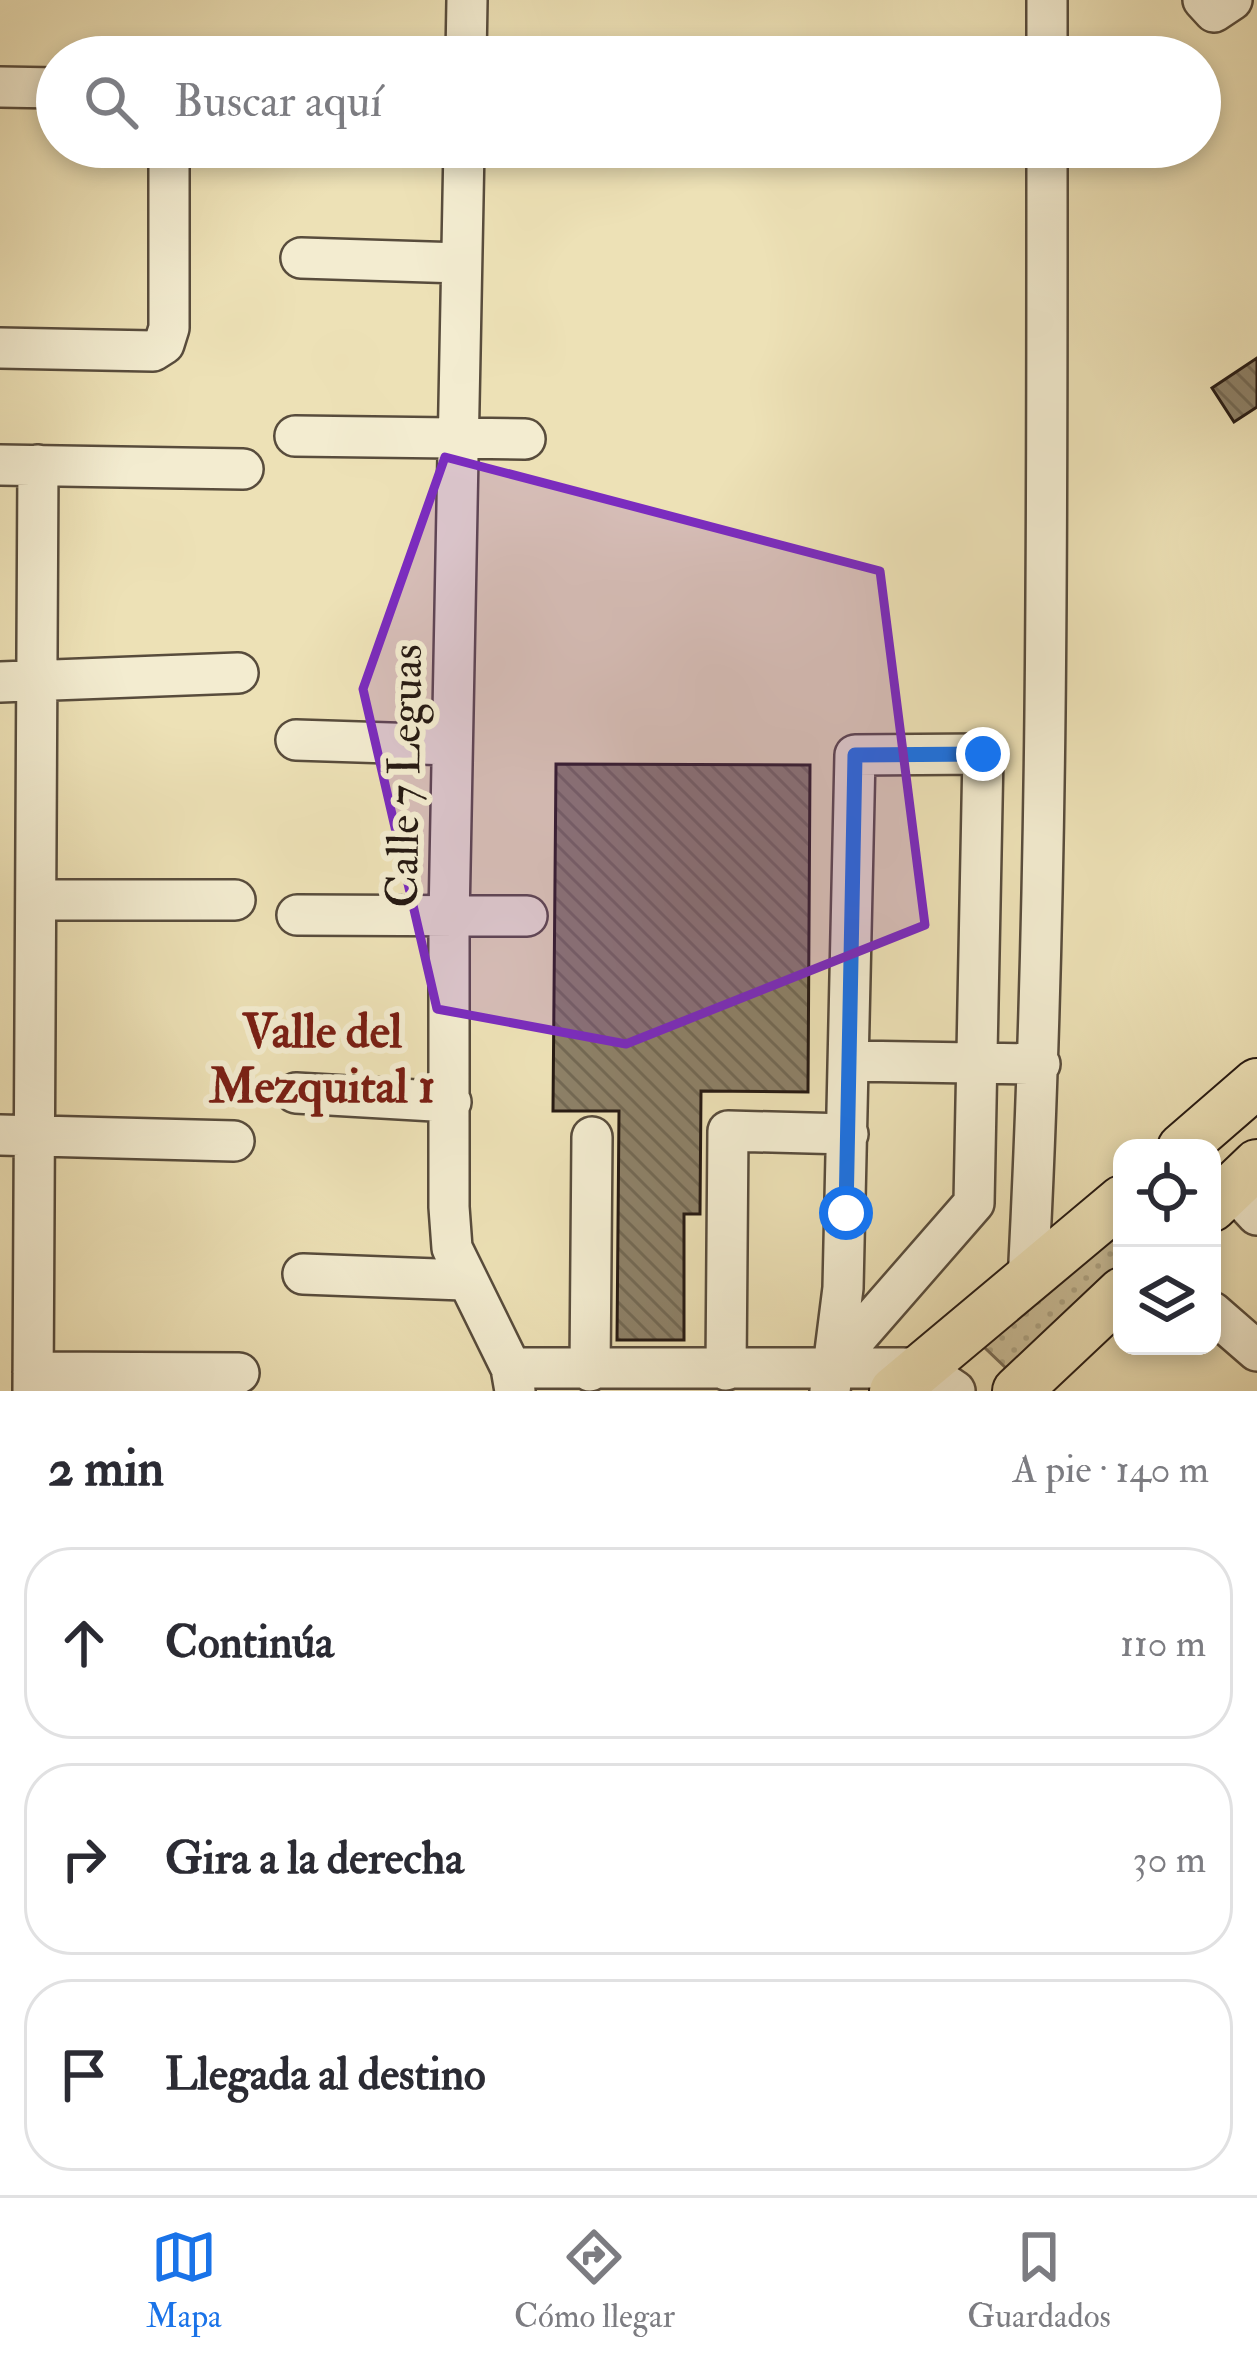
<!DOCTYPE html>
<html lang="es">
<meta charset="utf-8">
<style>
:root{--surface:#fff;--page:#f7f7f7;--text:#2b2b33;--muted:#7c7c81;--line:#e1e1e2;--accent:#1a73e8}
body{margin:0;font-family:"IM FELL Double Pica",serif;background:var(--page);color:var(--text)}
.controls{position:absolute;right:36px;bottom:36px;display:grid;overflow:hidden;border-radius:24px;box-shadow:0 6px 18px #0003}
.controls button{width:108px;height:108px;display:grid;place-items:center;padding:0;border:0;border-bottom:3px solid var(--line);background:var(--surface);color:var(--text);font:60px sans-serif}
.stop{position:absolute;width:36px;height:36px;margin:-27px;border:9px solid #1a73e8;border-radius:50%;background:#fff}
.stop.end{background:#1a73e8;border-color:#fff;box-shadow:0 3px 12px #0008}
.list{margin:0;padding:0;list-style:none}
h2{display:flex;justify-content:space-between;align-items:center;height:156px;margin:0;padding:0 48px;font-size:51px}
h2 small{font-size:39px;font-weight:400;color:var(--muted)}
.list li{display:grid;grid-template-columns:78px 1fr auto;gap:36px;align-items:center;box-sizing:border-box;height:192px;margin:0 24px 24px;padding:0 24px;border:3px solid var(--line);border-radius:48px}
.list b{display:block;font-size:45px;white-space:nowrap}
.list em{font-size:39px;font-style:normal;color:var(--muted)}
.icon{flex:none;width:66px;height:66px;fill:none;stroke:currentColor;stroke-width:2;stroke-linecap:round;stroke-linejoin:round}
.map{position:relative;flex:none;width:1257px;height:1391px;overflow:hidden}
.search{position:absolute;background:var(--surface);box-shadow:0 6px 18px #0003;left:36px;right:36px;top:36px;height:132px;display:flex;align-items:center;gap:30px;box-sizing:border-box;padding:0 42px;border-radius:66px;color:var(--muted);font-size:45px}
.sheet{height:804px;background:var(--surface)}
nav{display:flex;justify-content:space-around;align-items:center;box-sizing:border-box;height:168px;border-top:3px solid var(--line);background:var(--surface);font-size:33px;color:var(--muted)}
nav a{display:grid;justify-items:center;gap:6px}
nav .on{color:var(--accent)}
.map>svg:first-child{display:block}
.grass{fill:url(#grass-dots);stroke:#786c56;stroke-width:3}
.building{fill:url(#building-back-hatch);stroke:#261a13;stroke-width:3}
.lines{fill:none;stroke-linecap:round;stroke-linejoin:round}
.minor-casing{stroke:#584c3c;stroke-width:44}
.major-casing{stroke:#261a13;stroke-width:52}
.minor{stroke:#f3ecd0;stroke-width:39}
.major{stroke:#ede1b6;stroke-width:48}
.route{stroke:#1a73e8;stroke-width:15}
.marked{fill:#7b2cbf;fill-opacity:0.2;stroke:#7b2cbf;stroke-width:9;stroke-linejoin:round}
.labels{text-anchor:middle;stroke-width:12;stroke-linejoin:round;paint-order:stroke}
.street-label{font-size:45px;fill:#261a13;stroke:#f3ecd0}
.neighbourhood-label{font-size:48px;font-weight:bold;fill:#7a1f14;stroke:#f3ecd0}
</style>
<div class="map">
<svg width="1257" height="1391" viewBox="0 0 1257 1391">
<defs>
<pattern id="grass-dots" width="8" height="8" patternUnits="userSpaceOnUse" patternTransform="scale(3)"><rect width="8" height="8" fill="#cbbf9a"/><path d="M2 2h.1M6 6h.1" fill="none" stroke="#aea484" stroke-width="1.8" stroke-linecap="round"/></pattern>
<pattern id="building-back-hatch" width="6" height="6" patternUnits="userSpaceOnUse" patternTransform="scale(3)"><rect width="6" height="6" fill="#8d8168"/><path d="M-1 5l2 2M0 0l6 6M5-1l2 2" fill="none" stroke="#736954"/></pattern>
</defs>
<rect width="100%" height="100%" fill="#ede1b6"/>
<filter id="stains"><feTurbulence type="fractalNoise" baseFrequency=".00167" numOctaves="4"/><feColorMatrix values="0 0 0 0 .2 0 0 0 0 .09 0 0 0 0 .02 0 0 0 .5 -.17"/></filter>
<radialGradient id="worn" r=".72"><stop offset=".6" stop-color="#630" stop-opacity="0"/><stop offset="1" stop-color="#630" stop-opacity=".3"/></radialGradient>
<path class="grass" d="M 1122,1228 L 1122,1269 L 1008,1370 L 984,1347 Z"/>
<path class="building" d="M 1257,358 L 1257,407 L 1234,422 L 1212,388 Z
M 556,764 L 810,765 L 808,1092 L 701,1091 L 700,1214 L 684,1214 L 684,1340 L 617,1340 L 619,1111 L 553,1111 Z"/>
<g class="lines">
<g class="minor-casing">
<path id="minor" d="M 1047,0 L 1047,57
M 1203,0 L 1214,12 L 1232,0
M 466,57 L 467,0
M 0,87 L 57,88
M 464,147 L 449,919 L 449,1207 L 452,1248 L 511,1368 L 515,1391
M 301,258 L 461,263
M 0,348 L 153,351 L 164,344 L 169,328 L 169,147
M 295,436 L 525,439
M 0,465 L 243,469
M 0,682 L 238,673
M 296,740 L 452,745
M 39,900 L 235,900
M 297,915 L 527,916
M 851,1061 L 1040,1064
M 296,1093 L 451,1102
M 0,1135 L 234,1141
M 1232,1188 L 1257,1215
M 303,1274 L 463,1280
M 1028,1281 C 1048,903 1047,525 1047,147
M 1212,1312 L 1257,1351
M 511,1368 L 921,1368 L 955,1391
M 726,1370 L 728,1131 L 848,1134
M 590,1371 L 592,1137
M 33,1372 L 239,1373
M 33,1391 L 38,465
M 830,1391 L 843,1288 L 855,755 L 983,754 L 974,1203 L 830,1368"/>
</g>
<g class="major-casing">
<path id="major" d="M 1182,1148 L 1257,1083
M 1212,1207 L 1257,1164
M 894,1391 L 1122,1200
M 1017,1391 L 1122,1292"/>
</g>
<use href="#minor" class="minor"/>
<use href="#major" class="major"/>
</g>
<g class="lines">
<path class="route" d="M 846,1213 L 855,755 L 983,754"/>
</g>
<path class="marked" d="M 445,457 L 880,571 L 925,925 L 626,1044 L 437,1009 L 363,689 Z"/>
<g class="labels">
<g class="street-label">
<text transform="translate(403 776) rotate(-89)" y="16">Calle 7 Leguas</text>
</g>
<g class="neighbourhood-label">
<text x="322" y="1047">Valle del<tspan x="322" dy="55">Mezquital 1</tspan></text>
</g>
</g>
<rect width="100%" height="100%" filter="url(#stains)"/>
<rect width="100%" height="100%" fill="url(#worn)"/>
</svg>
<div class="controls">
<button><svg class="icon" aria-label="locate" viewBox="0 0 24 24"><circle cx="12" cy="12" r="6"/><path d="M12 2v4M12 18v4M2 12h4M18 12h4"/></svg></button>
<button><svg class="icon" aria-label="layers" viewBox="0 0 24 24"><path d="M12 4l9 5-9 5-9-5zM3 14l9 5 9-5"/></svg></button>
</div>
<div class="stop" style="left:846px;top:1213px"></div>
<div class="stop end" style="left:983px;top:754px"></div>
<div class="search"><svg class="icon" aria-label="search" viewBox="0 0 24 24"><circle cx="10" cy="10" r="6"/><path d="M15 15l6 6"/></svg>Buscar aquí</div>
</div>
<section class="sheet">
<h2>2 min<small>A pie · 140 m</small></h2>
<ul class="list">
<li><svg class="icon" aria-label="ahead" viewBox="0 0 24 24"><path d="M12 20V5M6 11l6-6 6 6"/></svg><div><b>Continúa</b></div><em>110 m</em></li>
<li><svg class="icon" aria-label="right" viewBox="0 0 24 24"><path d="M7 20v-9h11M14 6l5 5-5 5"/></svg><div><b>Gira a la derecha</b></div><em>30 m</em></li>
<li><svg class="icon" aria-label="arrive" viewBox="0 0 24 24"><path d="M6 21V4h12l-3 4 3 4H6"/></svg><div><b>Llegada al destino</b></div></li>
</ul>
</section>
<nav>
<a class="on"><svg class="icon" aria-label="map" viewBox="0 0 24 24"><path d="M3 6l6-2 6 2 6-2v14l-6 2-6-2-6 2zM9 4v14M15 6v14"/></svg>Mapa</a>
<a><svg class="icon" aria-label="directions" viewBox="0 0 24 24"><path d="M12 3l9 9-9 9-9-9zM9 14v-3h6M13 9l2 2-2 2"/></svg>Cómo llegar</a>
<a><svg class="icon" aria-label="saved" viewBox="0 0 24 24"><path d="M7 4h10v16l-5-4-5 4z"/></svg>Guardados</a>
</nav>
